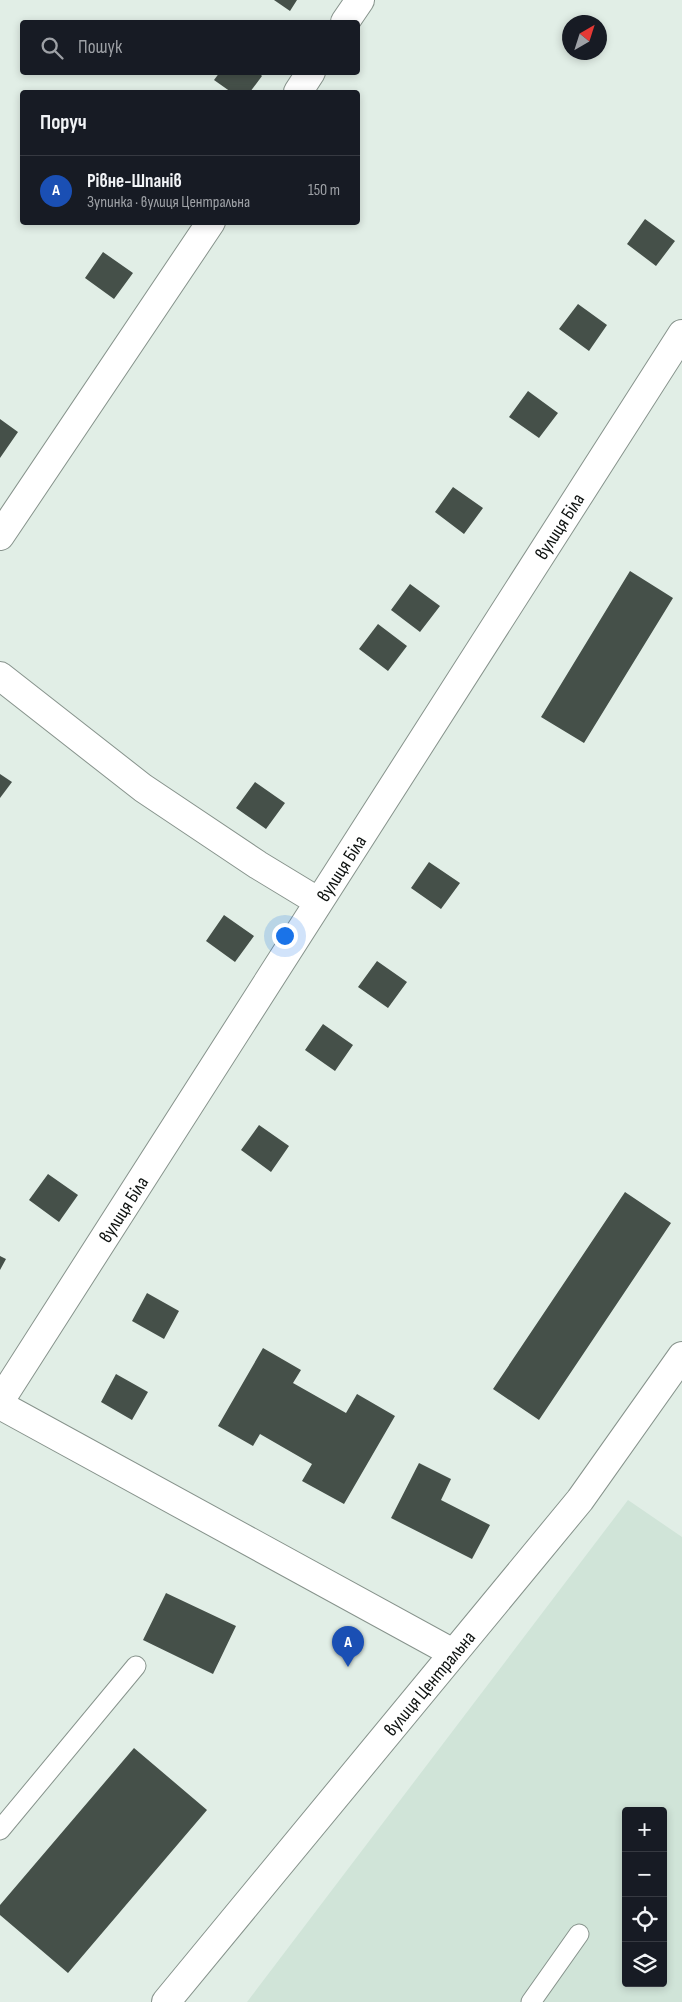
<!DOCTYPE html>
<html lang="uk">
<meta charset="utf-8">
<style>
:root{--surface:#171b24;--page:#242831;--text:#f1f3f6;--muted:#9ea1a6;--line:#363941;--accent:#2563eb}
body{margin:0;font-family:"Sofia Sans Condensed",sans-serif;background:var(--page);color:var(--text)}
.controls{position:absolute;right:15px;bottom:15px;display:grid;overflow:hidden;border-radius:5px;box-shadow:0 2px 8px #0003}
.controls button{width:45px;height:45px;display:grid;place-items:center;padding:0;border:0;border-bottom:1px solid var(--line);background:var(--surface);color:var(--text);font:25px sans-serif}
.compass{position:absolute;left:562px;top:15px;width:45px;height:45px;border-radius:50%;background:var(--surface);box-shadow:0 2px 8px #0003;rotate:39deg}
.you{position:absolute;left:284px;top:935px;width:18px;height:18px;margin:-12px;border:4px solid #fff;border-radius:50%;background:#1a73e8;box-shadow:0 0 0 8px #1a73e833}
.badge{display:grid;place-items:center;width:32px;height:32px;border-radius:50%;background:var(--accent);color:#fff;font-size:16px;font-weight:700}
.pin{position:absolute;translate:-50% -41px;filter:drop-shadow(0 1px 2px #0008)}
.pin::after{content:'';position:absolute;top:26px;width:18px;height:15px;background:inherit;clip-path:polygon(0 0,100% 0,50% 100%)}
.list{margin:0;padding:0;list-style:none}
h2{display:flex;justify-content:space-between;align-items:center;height:65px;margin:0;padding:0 20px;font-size:21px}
h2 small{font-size:16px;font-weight:400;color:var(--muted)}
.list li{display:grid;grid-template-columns:32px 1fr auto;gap:15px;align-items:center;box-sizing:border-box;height:70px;padding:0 20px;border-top:1px solid var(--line)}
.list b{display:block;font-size:19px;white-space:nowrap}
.list p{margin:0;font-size:16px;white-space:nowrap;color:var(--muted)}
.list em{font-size:16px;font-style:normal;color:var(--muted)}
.icon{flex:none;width:28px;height:28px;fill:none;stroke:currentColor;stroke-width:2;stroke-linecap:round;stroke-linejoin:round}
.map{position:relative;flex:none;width:682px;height:2002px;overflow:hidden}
.search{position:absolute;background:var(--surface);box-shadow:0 2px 8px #0003;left:20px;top:20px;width:340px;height:55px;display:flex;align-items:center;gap:12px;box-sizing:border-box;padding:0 18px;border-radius:5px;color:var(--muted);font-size:19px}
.panel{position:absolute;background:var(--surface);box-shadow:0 2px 8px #0003;left:20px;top:90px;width:340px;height:135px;border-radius:5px}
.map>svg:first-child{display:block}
.built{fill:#d0e4d8;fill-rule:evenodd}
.building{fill:#455049}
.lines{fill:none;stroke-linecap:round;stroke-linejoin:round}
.service-casing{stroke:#87938c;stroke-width:21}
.minor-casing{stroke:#87938c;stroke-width:30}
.tertiary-casing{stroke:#87938c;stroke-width:30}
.service{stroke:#fff;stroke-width:19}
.minor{stroke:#fff;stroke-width:28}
.tertiary{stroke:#fff;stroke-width:28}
.labels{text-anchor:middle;stroke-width:5;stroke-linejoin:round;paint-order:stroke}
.street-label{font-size:19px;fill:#0e1210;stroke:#fff}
</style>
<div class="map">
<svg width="682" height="2002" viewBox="0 0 682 2002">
<rect width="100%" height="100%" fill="#e1eee6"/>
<path class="built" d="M 628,1500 L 682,1537 L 682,2002 L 247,2002 ZM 626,1811 L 663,1811 L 663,1983 L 626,1983 Z"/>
<path class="building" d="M 274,0 L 297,0 L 290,11 Z
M 220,72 L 258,72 L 262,76 L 250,92 L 231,92 L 214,80 Z
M 645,219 L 675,241 L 656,266 L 627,244 Z
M 103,252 L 133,273 L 114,299 L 85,278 Z
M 578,304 L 607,325 L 589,351 L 559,329 Z
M 528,391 L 558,413 L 539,438 L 509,417 Z
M 0,419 L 18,432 L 0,458 Z
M 453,487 L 483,508 L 464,534 L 435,512 Z
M 630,571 L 673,598 L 584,743 L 541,717 Z
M 410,584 L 440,606 L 420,632 L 391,610 Z
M 378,624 L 407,646 L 388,671 L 359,649 Z
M 0,774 L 12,782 L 0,798 Z
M 255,782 L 285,803 L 266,829 L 236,808 Z
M 429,862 L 460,883 L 441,909 L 411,888 Z
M 224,915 L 254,936 L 235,962 L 206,941 Z
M 377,961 L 407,982 L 388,1008 L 358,987 Z
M 323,1024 L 353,1045 L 335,1071 L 305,1050 Z
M 259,1125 L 289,1146 L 271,1172 L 241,1150 Z
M 48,1174 L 78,1195 L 59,1222 L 29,1200 Z
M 625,1192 L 671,1223 L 539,1420 L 493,1389 Z
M 0,1256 L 6,1259 L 0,1270 Z
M 147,1293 L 179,1311 L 164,1339 L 132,1321 Z
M 263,1348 L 301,1370 L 293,1383 L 346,1413 L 357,1394 L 395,1416 L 344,1504 L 302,1481 L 312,1464 L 260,1434 L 253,1446 L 218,1426 Z
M 116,1374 L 148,1392 L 132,1420 L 101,1402 Z
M 419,1463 L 451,1479 L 441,1500 L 490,1525 L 472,1559 L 391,1518 Z
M 166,1593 L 236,1626 L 213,1674 L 143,1640 Z
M 134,1748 L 207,1810 L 68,1973 L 0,1915 L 0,1905 Z"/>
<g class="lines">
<g class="service-casing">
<path id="service" d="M 0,1830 L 136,1666
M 531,2002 L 579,1934"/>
</g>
<g class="minor-casing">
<path id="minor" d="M 345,22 L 360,0
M 298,92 L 311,72
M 0,536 L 211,222
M 0,676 L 143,788 L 258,865 L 319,902
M 0,1401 L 682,334
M 166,2002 L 580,1500 L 682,1356"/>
</g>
<g class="tertiary-casing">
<path id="tertiary" d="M 0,1405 L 453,1653"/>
</g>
<use href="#service" class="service"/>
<use href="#minor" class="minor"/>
<use href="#tertiary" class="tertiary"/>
</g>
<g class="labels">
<g class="street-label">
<text transform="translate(559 526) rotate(-57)" y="7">вулиця Біла</text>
<text transform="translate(341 868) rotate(-57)" y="7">вулиця Біла</text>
<text transform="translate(123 1209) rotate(-57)" y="7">вулиця Біла</text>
<text transform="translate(429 1683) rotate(-50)" y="7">вулиця Центральна</text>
</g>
</g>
</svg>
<div class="controls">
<button>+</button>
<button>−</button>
<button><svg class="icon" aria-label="locate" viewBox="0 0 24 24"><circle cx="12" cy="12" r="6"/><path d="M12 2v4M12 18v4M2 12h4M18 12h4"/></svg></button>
<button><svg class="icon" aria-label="layers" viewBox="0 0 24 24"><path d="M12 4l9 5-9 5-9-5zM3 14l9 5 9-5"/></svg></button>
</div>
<svg class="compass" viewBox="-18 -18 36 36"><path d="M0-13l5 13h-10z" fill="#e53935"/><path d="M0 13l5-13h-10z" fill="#9ea1a6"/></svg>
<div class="you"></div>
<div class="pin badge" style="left:348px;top:1667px;background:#1a4fb4">A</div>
<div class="search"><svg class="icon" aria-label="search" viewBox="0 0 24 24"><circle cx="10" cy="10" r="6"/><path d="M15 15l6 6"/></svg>Пошук</div>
<section class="panel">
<h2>Поруч<small></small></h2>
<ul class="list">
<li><span class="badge" style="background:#1a4fb4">A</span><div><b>Рівне-Шпанів</b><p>Зупинка · вулиця Центральна</p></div><em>150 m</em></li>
</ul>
</section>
</div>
